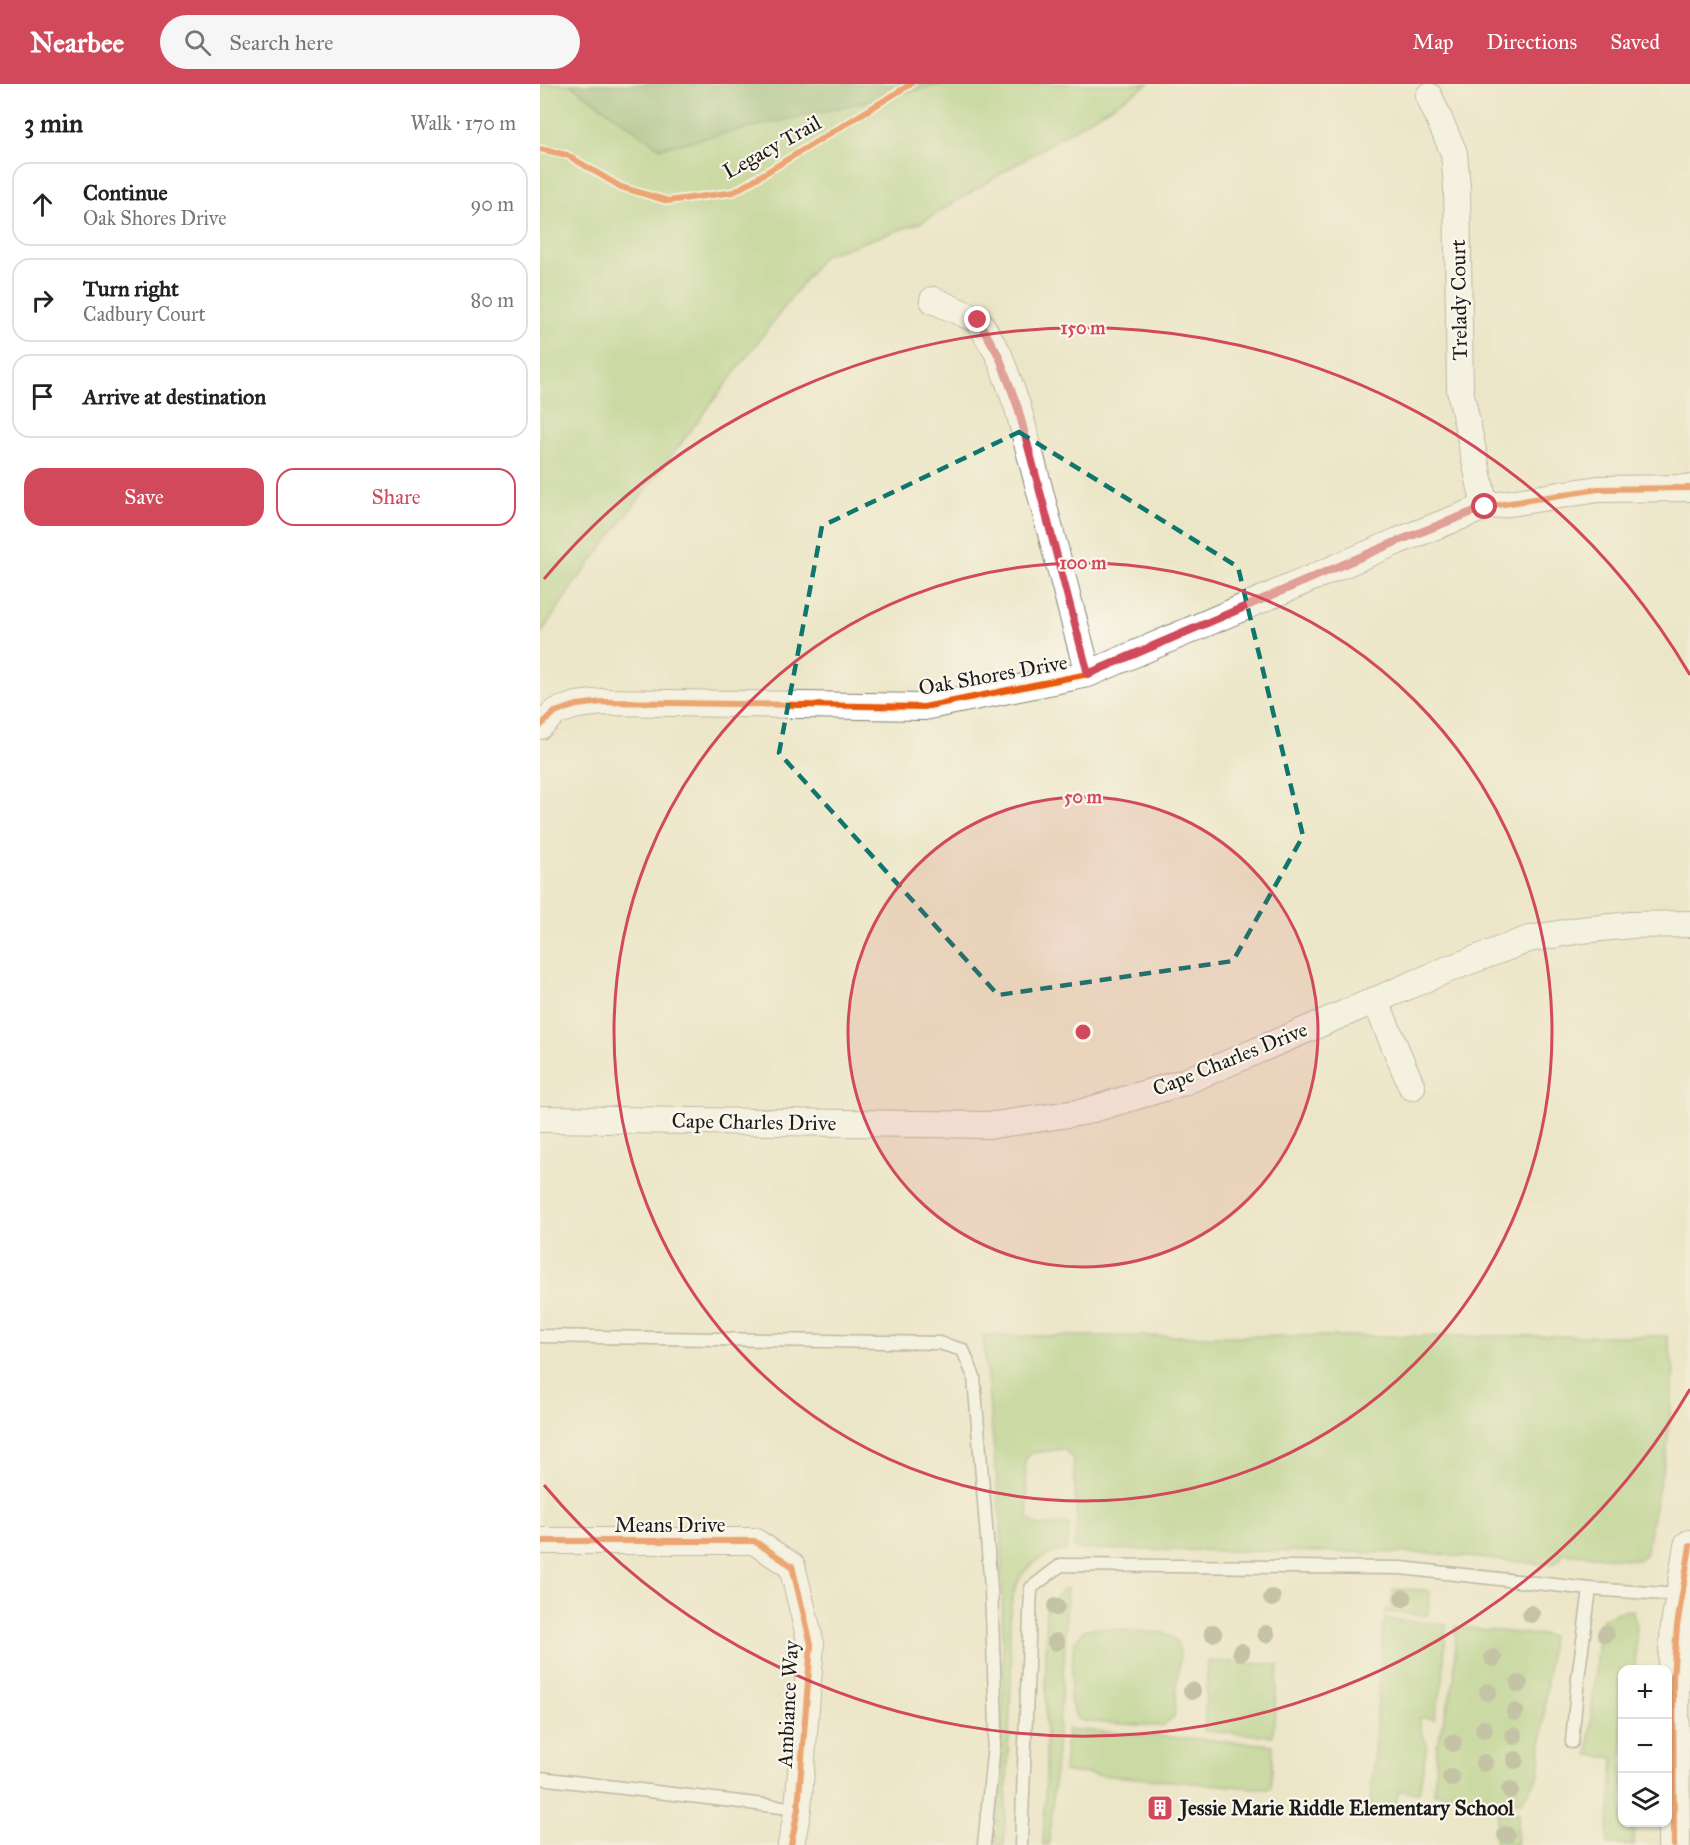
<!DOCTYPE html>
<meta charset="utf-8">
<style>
:root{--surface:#fff;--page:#f6f6f6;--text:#222;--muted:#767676;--line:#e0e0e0;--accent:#d1495b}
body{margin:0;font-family:"IM FELL Great Primer",serif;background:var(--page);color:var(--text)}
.controls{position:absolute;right:18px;bottom:18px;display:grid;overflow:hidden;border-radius:12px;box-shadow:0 2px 4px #0004}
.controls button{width:54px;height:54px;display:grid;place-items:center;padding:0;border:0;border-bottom:2px solid var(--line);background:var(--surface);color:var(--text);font:30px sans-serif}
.stop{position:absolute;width:18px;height:18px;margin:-14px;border:4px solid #d1495b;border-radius:50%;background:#fff}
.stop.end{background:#d1495b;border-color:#fff;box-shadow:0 2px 6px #0008}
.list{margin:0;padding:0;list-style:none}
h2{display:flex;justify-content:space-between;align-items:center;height:78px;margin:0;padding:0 24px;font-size:26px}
h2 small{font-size:20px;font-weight:400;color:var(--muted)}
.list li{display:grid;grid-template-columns:39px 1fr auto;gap:18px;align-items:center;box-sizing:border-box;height:84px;margin:0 12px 12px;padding:0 12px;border:2px solid var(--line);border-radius:18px}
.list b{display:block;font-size:22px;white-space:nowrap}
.list p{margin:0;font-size:20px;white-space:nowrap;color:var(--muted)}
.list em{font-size:20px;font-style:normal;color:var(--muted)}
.actions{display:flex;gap:12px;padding:18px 24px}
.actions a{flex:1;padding:14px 0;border:2px solid var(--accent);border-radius:18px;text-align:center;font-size:21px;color:var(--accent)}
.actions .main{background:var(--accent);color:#fff}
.icon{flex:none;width:33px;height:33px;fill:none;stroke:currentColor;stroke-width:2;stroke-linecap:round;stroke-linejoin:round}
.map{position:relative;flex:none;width:1150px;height:1761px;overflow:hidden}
header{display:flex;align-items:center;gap:36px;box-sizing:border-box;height:84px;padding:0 30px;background:var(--accent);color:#fff}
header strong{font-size:28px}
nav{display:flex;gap:33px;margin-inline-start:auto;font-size:21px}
.search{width:420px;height:54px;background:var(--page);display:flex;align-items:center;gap:15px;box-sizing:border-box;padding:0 21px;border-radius:33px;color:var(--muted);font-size:22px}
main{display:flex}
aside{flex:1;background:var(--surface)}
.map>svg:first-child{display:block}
.green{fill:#a2cc78;stroke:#5f744a;stroke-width:1.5}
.forest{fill:#81b068;stroke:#4e6642;stroke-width:1.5}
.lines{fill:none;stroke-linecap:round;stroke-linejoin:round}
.service-casing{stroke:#848172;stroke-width:15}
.minor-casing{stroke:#848172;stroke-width:28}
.tertiary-casing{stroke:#848172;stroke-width:34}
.service{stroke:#fff;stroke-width:12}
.minor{stroke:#fff;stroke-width:26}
.tertiary{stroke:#fff;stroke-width:32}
.cycleway-casing{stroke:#fbf7ec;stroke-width:10}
.cycleway{stroke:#e8590c;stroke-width:6}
.tree{fill:#93997b}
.route{stroke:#d1495b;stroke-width:8}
.marked{fill:none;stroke:#0f766e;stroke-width:4.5;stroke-dasharray:12 8;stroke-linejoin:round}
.ring{fill:none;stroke:#d1495b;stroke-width:3}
.labels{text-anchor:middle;stroke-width:4.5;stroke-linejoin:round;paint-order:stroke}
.street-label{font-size:21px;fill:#1c1c1c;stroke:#fbf7ec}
.poi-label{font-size:21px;font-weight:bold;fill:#1c1c1c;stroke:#fbf7ec;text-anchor:start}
.centre{fill:#d1495b;stroke:#fbf7ec;stroke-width:3}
.ring-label{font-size:18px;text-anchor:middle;font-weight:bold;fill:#d1495b;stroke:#fbf7ec;stroke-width:4.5;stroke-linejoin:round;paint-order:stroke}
</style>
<header>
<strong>Nearbee</strong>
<div class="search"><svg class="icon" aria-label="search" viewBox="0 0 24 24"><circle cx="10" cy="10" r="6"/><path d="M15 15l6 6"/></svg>Search here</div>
<nav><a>Map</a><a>Directions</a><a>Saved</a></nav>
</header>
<main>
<aside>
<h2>3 min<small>Walk · 170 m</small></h2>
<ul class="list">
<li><svg class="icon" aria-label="ahead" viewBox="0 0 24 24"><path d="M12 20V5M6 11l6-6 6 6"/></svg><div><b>Continue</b><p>Oak Shores Drive</p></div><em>90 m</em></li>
<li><svg class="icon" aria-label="right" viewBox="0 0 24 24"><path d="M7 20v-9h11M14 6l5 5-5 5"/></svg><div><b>Turn right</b><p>Cadbury Court</p></div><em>80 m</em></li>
<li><svg class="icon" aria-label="arrive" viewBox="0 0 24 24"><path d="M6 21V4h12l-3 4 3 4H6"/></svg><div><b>Arrive at destination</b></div></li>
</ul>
<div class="actions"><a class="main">Save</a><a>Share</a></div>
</aside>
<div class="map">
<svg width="1150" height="1761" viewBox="0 0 1150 1761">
<rect width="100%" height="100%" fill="#fbf7ec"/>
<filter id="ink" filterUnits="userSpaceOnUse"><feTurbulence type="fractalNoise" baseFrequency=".0167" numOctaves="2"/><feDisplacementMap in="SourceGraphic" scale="12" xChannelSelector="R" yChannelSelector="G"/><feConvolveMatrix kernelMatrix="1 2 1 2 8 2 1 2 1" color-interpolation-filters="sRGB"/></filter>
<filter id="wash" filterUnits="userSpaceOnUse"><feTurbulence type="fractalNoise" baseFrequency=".008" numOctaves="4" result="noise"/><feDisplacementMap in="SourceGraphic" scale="24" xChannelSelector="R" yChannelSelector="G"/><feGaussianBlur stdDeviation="1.35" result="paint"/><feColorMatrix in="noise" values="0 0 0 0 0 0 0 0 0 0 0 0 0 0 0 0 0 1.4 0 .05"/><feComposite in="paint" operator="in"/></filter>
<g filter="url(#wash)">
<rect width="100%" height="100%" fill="#ece6c8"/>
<path class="green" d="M 0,0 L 30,0 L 120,64 L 403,0 L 608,0 L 382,138 L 283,172 L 32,503 L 0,551 Z
M 443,1252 L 1127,1252 L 1134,1287 L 1127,1364 L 1105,1471 L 1097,1476 L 1022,1469 L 1021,1475 L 1010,1481 L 887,1469 L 538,1465 L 534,1463 L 537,1440 L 533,1374 L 524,1365 L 491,1369 L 485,1376 L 488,1434 L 498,1442 L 529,1440 L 527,1466 C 510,1469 492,1476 481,1492 C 463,1522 472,1563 471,1596 C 469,1651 467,1706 464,1761 L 456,1761 L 463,1614 L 462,1453 Z
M 527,1504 L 524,1578 L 509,1761 L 503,1761 L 506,1685 L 506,1525 L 521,1507 Z
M 853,1505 L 888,1506 L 890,1508 L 888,1531 L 845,1528 L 845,1526 L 851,1526 Z
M 1093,1526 L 1096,1544 L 1095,1585 L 1082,1586 L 1082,1738 L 1093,1739 L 1094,1761 L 1067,1761 L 1074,1674 L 1048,1671 L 1059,1540 C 1068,1529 1080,1527 1093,1526 Z
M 844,1535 L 906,1541 L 903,1597 L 894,1635 L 879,1634 L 881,1647 L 887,1660 L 879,1708 L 858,1707 L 856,1726 L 830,1723 Z
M 916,1543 L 1011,1552 L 999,1692 L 990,1704 L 982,1718 L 894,1709 L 897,1660 L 914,1597 Z
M 553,1544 L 623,1549 C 634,1552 639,1559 640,1570 L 634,1633 L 622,1642 L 615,1642 L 552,1638 L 540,1636 L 535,1631 L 530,1617 L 534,1559 L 544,1546 Z
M 668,1577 L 738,1581 L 733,1652 L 664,1647 Z
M 527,1645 L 733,1661 L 731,1704 L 727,1705 L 524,1688 Z
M 958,1729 L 979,1729 L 976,1761 L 955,1761 Z"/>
<path class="forest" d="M 30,0 L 403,0 L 120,64 Z"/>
</g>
<g filter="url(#ink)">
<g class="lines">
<g class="service-casing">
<path id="service" d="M 0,1252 L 399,1259 L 423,1266 L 434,1293 L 451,1505 L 456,1640 L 444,1761
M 1032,1658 L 1038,1594 L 1050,1505 L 1140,1511
M 0,1694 L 258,1725
M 481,1761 L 491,1504 L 521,1481 L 861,1484 L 1050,1505"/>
</g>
<g class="minor-casing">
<path id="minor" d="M 889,12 L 914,69 L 917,103 L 920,306 L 945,423
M 393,216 L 438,236 L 459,271 L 478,324 L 548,590
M 0,642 L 15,628 L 37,621 L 63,618 L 384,623 L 548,590 L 858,457 L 945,423 L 1058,405 L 1150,404
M 835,916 L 872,1003
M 0,1035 L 454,1041 L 543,1028 L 644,998 L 906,886 L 989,855 L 1041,846 L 1091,841 L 1150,840
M 0,1457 L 214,1457 L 252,1482 L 271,1560 L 258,1725 L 251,1761"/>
</g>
<g class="tertiary-casing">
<path id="tertiary" d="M 1134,1761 L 1133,1594 L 1137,1542 L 1150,1462"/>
</g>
<use href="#service" class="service"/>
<use href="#minor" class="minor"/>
<use href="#tertiary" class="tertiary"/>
<g class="cycleway-casing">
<path id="cycleway" d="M 0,65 L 27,71 L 81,103 L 128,117 L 194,108 L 371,0
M 0,642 L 15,628 L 37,621 L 63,618 L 384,623 L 548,590 L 858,457 L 945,423 L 1058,405 L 1150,404
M 0,1457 L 214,1457 L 252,1482 L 271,1560 L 258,1725 L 251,1761
M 1134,1761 L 1133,1594 L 1137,1542 L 1150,1462"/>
</g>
<use href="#cycleway" class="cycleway"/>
</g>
<g class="tree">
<circle cx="732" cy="1514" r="9"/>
<circle cx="863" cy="1514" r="9"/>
<circle cx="516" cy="1523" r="9"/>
<circle cx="991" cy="1530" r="9"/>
<circle cx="673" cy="1549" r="9"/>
<circle cx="726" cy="1550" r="9"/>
<circle cx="1066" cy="1550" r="9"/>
<circle cx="516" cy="1558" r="9"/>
<circle cx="701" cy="1568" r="9"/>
<circle cx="953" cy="1574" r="9"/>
<circle cx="979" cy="1600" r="9"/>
<circle cx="652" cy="1607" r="9"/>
<circle cx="948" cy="1608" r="9"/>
<circle cx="975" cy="1628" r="9"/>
<circle cx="944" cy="1645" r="9"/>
<circle cx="974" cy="1652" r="9"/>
<circle cx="913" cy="1659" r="9"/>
<circle cx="975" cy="1676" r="9"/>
<circle cx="944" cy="1679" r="9"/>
<circle cx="911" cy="1694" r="9"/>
<circle cx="970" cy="1706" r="9"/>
<circle cx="966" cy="1751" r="9"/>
</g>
</g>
<g class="lines" filter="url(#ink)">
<path class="route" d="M 438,236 L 459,272 L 478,324 L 548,590 L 858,457 L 945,423"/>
</g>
<path d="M0 0H1150V1761H0ZM 479,348 L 698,483 L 763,752 L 693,877 L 458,911 L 239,669 L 282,442 Z" fill="#ece6c8" fill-opacity=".55" fill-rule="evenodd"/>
<path class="marked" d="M 479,348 L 698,483 L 763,752 L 693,877 L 458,911 L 239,669 L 282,442 Z"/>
<circle cx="543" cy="948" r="235" fill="#d1495b" fill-opacity=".12"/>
<g class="ring">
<circle cx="543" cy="948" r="235"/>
<circle cx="543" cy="948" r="469"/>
<path d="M1150 1305A704 704 0 0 1 4 1401M4 495A704 704 0 0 1 1150 591"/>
</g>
<defs>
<g id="building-square" transform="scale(1.35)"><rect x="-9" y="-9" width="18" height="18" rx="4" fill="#d1495b" stroke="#fbf7ec"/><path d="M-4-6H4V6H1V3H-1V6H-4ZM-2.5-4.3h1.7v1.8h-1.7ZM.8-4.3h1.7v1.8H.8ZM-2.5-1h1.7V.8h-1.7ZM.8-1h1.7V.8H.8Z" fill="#fff"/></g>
</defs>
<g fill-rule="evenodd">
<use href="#building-square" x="620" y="1724"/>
</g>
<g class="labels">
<g class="street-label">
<text transform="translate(232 63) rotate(-29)" y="7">Legacy Trail</text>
<text transform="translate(919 216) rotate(-91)" y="7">Trelady Court</text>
<text transform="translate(453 591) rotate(-10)" y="7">Oak Shores Drive</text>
<text transform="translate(690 975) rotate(-22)" y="7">Cape Charles Drive</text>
<text transform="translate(214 1038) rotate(1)" y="7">Cape Charles Drive</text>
<text x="130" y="1448">Means Drive</text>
<text transform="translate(248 1620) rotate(-87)" y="7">Ambiance Way</text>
</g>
<g class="poi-label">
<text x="640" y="1731">Jessie Marie Riddle Elementary School</text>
</g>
</g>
<circle cx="543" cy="948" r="9" class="centre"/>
<g class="ring-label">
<text x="543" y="250">150 m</text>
<text x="543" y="485">100 m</text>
<text x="543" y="719">50 m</text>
</g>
</svg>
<div class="controls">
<button>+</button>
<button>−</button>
<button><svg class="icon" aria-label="layers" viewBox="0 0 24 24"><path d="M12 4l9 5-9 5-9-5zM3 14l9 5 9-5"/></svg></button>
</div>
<div class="stop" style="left:945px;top:423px"></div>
<div class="stop end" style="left:438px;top:236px"></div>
</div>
</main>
